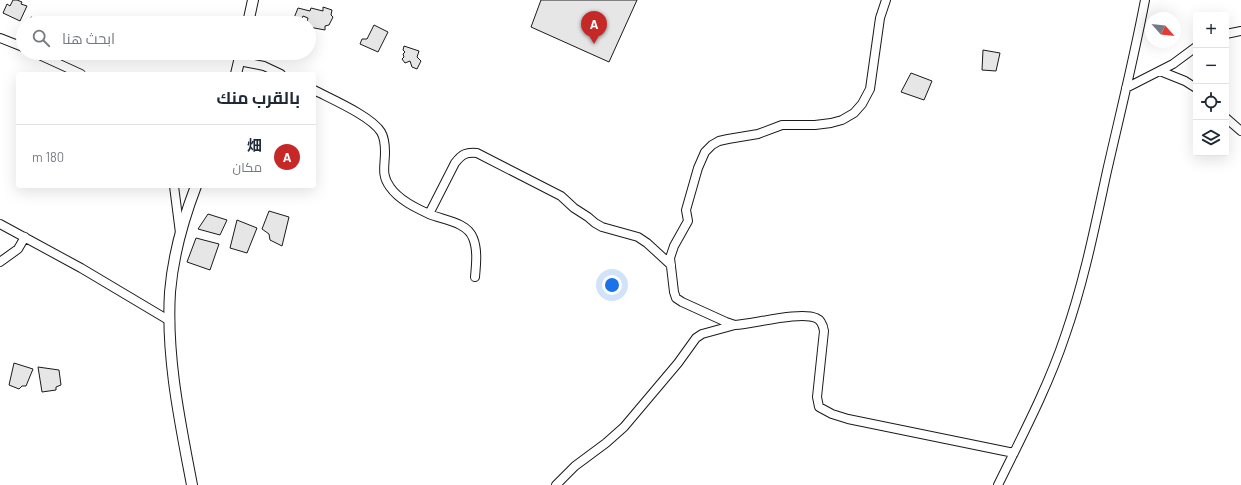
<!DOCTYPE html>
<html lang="ar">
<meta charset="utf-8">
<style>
:root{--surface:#fff;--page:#f2f2f3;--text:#1f2937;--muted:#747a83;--line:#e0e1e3;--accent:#c62828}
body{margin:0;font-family:Barlow,Cairo,"Noto Sans SC",sans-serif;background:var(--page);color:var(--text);direction:rtl}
.controls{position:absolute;right:12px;top:12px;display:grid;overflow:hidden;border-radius:4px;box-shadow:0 4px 16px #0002}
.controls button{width:36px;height:36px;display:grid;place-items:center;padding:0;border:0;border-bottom:1px solid var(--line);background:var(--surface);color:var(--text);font:20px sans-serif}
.compass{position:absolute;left:1145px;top:12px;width:36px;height:36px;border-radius:50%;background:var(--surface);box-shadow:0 4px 16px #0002;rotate:117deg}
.you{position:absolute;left:612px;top:285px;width:14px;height:14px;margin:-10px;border:3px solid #fff;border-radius:50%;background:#1a73e8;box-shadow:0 0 0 6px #1a73e833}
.badge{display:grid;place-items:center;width:26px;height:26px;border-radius:50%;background:var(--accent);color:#fff;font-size:13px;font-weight:700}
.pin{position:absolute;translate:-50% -33px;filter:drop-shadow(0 1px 2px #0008)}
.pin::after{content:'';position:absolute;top:21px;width:14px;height:12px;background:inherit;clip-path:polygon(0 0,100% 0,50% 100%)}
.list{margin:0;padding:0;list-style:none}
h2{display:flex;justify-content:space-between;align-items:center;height:52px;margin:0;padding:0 16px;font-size:17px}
h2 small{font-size:13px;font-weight:400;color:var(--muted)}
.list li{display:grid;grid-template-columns:26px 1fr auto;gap:12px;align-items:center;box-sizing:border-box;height:64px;padding:0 16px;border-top:1px solid var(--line)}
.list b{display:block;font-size:15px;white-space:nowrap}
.list p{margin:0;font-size:13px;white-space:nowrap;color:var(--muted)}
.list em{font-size:13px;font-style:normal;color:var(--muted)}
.icon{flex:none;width:22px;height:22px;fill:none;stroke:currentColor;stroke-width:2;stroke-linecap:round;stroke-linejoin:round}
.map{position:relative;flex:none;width:1241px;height:485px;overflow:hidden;direction:ltr}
.search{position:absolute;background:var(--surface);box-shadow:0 4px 16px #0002;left:16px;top:16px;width:300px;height:44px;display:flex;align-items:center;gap:10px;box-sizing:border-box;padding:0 14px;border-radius:22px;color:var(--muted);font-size:15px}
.panel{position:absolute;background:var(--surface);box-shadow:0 4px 16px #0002;left:16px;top:72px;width:300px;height:116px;border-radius:4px;direction:rtl}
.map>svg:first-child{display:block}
.building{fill:#e6e6e6;stroke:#1a1a1a}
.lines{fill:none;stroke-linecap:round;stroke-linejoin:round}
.minor-casing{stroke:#1a1a1a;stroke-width:10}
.tertiary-casing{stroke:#1a1a1a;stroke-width:12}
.minor{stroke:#fff;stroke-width:8}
.tertiary{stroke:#fff;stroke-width:10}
</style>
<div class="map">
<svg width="1241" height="485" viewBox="0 0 1241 485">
<rect width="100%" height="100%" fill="#fff"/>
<path class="building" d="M 13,0 L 17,0 L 22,2 L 21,4 L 27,6 L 20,21 L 3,13 L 7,4 L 10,6 Z
M 541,0 L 637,0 L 609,62 L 531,27 Z
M 323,7 L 332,10 L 331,15 L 333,17 L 329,25 L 325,26 L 325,30 L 309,27 L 309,23 L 307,23 L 308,18 L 303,16 L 301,21 L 294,18 L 298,8 L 310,11 L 311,8 L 323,11 Z
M 31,17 L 39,20 L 38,23 L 29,23 Z
M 374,25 L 388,32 L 378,52 L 360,44 L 362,39 L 367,39 Z
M 404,46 L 419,51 L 417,57 L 421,61 L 417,69 L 412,67 L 410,61 L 405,63 L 402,59 L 404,57 L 403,54 L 405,52 L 403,50 Z
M 983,50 L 1000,53 L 996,71 L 982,70 Z
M 911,73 L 932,81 L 924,100 L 901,92 Z
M 269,211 L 289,217 L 282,246 L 270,240 L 269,234 L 262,229 Z
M 208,214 L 227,220 L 220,235 L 198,229 Z
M 237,220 L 257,228 L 247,253 L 230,248 Z
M 196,238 L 219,244 L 210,270 L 187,262 Z
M 14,363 L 33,369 L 26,386 L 22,386 L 19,389 L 9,385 Z
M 38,367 L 59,370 L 61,385 L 56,387 L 56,390 L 42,392 Z"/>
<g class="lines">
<g class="minor-casing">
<path id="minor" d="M 886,0 L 880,18 L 870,89 L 862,104 L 854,113 L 842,120 L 831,123 L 815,125 L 782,125 L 758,134 L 728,139 L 719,141 L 712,145 L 705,152 L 698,168 L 686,210 L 688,221 L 674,246 L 670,258 L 674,292 L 676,298 L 682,302 L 726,322 L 735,325 C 754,324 800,311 816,318 C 821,320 823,325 824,331 L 817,397 L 819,407 L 832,414 L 848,419 L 1014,453
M 1226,34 L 1241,31
M 0,38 L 23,47
M 35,53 L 81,74
M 239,61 L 264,66 L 281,74
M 1160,71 L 1185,81 L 1196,88
M 1126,88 L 1173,64 L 1196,47
M 314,90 C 331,99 371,116 381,132 C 384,137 385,146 385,152 C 385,166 381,175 390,187 C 399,200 416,208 429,214 C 443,220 467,222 473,238 C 478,250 476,265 475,277
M 1226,118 L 1241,131
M 174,186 L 180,233
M 429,214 L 455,163 C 462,154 466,152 477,153 L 561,196 L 574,208 L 588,217 L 595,223 L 602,227 L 638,237 L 647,243 L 671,265
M 0,224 L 81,268 L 170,321
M 0,262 L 18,249 L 25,237
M 556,485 L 575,466 L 606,443 L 624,427 L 678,363 L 696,338 L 702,334 L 735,325
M 998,485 C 1022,436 1048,387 1065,336 C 1084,282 1095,226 1107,171 C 1120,114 1134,58 1145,0"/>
</g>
<g class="tertiary-casing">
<path id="tertiary" d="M 248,23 L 253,0
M 236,74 L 241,53
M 192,485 C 180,422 166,357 170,292 C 173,256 183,220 196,186"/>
</g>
<use href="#minor" class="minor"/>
<use href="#tertiary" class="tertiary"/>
</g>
</svg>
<div class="controls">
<button>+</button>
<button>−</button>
<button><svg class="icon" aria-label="locate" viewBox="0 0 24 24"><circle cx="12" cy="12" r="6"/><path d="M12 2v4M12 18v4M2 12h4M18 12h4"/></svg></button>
<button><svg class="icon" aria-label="layers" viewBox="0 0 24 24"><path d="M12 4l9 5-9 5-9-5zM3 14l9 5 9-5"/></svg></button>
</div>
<svg class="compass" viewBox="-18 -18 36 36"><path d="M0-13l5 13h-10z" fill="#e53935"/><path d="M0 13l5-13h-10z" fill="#747a83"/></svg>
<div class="you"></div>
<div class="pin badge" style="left:594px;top:44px">A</div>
<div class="search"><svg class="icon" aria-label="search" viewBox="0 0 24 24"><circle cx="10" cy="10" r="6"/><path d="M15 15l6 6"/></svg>ابحث هنا</div>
<section class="panel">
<h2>بالقرب منك<small></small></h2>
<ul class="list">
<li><span class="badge">A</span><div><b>畑</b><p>مكان</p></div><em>180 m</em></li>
</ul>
</section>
</div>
